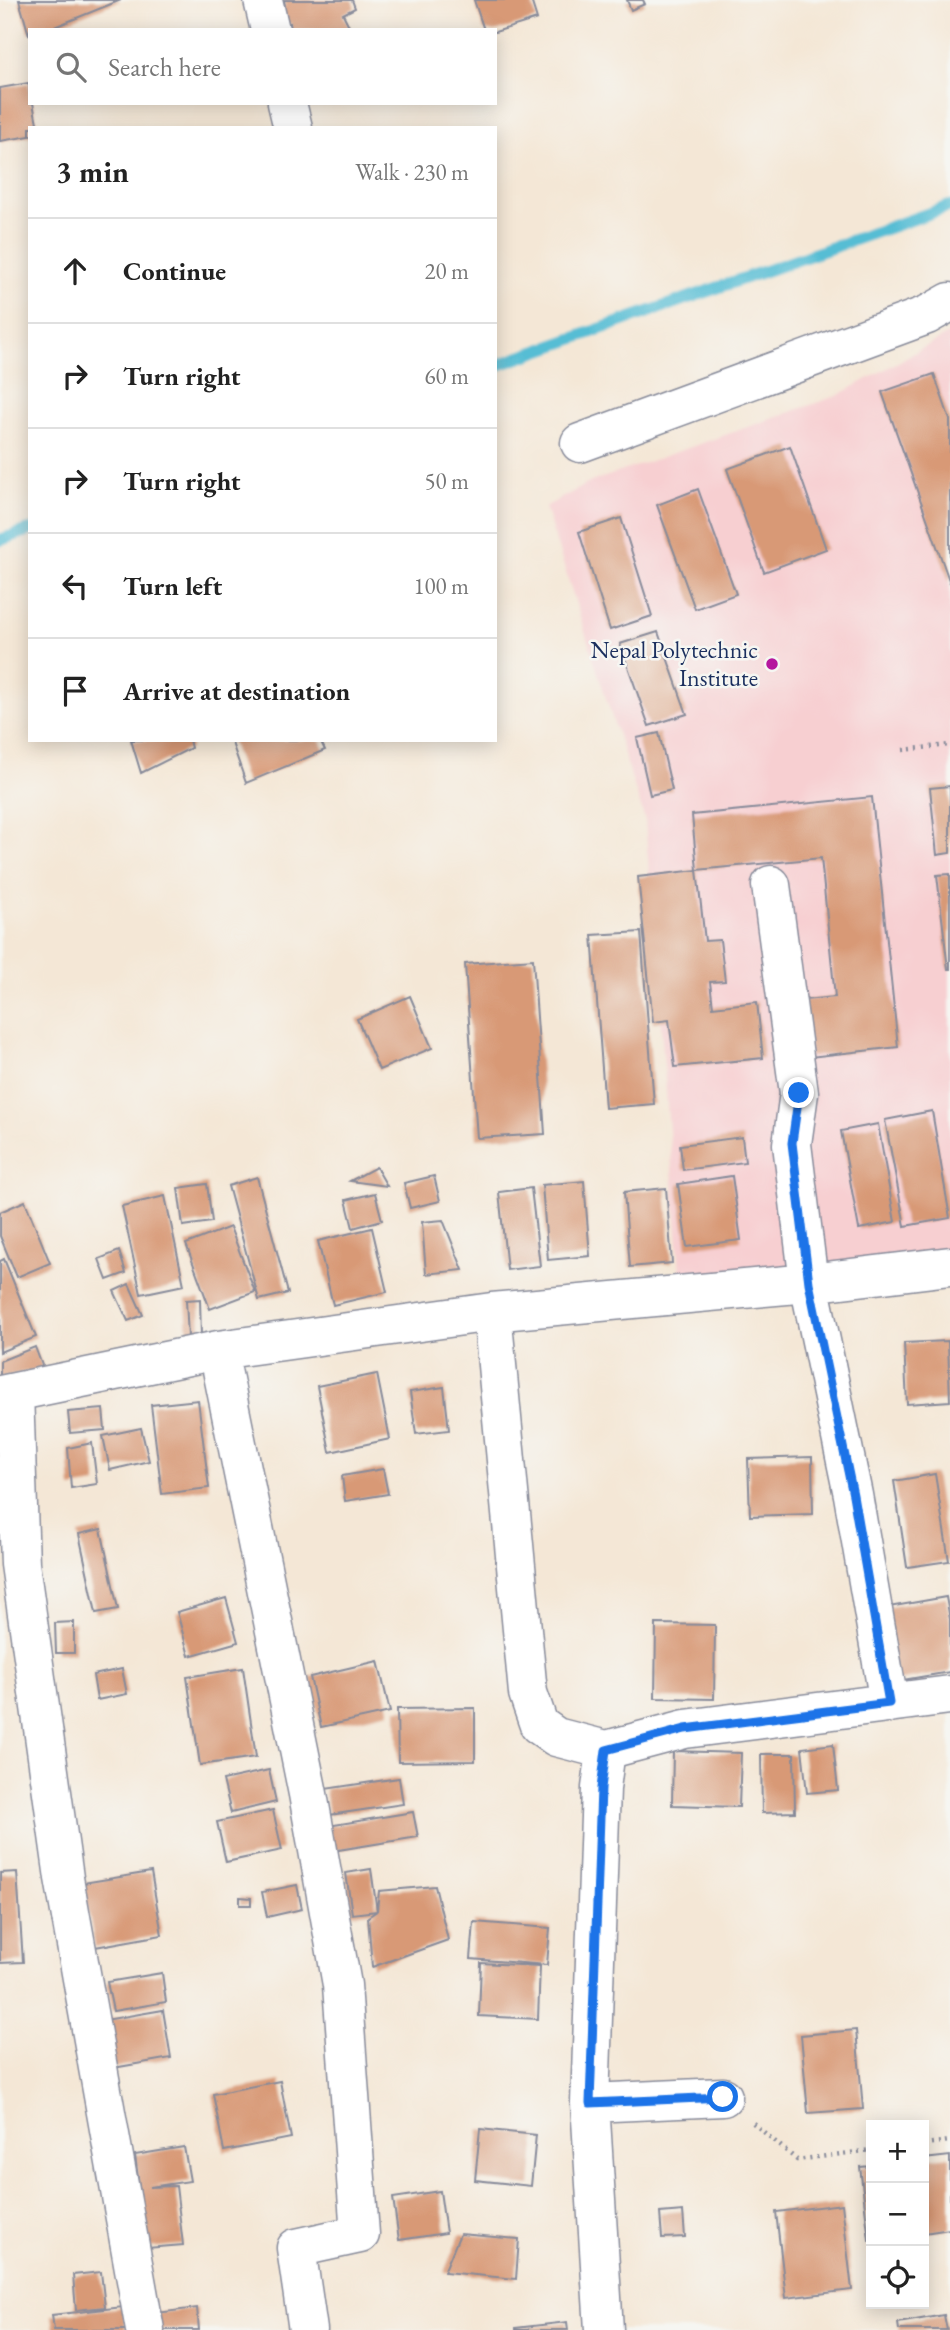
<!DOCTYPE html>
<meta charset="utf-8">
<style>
:root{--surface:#fff;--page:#f2f2f2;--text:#222;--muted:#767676;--line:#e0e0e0}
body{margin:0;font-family:"EB Garamond",serif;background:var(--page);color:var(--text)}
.controls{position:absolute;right:21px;bottom:21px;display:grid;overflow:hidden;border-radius:0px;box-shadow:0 4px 18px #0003}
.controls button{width:63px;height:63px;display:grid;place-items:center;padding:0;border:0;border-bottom:2px solid var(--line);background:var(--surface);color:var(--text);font:35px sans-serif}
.stop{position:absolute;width:21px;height:21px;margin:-16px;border:5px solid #1a73e8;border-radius:50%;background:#fff}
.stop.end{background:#1a73e8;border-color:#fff;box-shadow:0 2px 7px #0008}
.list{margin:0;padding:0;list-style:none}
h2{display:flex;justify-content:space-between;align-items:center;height:91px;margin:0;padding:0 28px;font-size:30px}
h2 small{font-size:23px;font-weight:400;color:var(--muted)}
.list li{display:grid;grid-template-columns:46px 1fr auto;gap:21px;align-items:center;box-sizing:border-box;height:105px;padding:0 28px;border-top:2px solid var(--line)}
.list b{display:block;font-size:26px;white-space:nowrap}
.list em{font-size:23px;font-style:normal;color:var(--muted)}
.icon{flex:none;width:38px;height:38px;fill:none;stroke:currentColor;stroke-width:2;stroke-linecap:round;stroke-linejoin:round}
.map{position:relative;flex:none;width:950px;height:2330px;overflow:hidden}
.search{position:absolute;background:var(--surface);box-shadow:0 4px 18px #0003;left:28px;top:28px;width:469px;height:77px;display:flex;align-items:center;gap:18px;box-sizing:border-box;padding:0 24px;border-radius:0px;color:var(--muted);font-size:26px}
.panel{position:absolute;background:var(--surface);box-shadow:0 4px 18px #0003;left:28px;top:126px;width:469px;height:616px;border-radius:0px}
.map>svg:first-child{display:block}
.built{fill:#f7cfd1}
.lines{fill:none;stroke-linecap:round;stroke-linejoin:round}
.stream{stroke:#56bdd4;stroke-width:12}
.building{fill:#d89976}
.minor-casing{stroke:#888b9a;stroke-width:41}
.path{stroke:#888b9a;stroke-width:4.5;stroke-dasharray:2 5;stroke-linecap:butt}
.minor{stroke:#fff;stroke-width:38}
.route{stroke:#1a73e8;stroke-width:9}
.poi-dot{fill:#b5179e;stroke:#f6f6f2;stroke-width:2.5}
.labels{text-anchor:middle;stroke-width:5;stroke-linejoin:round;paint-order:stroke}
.poi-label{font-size:24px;fill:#1b2f5e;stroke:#f6f6f2;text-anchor:end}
</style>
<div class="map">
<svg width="950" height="2330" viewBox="0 0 950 2330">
<rect width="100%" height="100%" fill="#f6f6f2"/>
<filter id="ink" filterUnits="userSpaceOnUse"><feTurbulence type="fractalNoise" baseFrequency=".0143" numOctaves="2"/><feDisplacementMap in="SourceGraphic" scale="14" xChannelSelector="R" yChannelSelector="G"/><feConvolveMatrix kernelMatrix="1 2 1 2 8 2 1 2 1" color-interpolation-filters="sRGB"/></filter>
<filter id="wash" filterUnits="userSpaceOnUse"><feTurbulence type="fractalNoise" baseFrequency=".00686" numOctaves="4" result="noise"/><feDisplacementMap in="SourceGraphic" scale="28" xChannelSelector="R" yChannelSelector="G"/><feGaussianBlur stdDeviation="1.57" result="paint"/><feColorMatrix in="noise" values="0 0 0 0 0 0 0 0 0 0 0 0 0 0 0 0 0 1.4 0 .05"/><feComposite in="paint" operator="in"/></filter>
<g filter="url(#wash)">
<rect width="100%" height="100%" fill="#f4e7d6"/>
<path class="built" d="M 950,333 L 950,1252 L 681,1284 L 645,820 L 545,507 L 591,482 L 839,395 Z"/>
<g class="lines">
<path class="stream" d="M 495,366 L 950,206
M 0,540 L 30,530"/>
</g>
<g id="blocks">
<path class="building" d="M 19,0 L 121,0 L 47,30 L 30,30 L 29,35 Z
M 284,0 L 352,0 L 355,8 L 343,14 L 351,30 L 291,30 L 290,23 L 278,27 L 275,10 L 285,6 Z
M 474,0 L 531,0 L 537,19 L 495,32 L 484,30 Z
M 627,0 L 643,0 L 645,4 L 631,10 Z
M 29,83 L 30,103 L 33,103 L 38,128 L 30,128 L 30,136 L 0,141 L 0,88 Z
M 934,374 L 950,420 L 950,583 L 882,392 Z
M 790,446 L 826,549 L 764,572 L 727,469 Z
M 698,489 L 736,594 L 695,609 L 657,505 Z
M 621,518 L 652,616 L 610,630 L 579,532 Z
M 658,632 L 687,714 L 649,726 L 620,644 Z
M 659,733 L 672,790 L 650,795 L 637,738 Z
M 131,740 L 189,740 L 191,748 L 141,773 Z
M 231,740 L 320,740 L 325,750 L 246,783 Z
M 950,786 L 950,853 L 937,855 L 930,788 Z
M 872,797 L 898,1047 L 810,1057 L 804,1000 L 835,997 L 821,858 L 697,870 L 692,815 Z
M 697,870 L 705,941 L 720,940 L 725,981 L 710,982 L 713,1007 L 757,1002 L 763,1058 L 675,1067 L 669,1020 L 653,1022 L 638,877 Z
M 950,874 L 950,969 L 948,969 L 937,875 Z
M 641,932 L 654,1104 L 605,1108 L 592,935 Z
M 533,959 L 545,1134 L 477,1138 L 465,964 Z
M 410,996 L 432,1048 L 379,1070 L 357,1019 Z
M 932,1111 L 950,1218 L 905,1226 L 885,1120 Z
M 878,1124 L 895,1222 L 859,1229 L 841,1131 Z
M 742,1137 L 745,1162 L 683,1170 L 680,1145 Z
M 376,1167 L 387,1186 L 350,1181 Z
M 434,1176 L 440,1201 L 410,1208 L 404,1183 Z
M 732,1176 L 741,1240 L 687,1247 L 678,1184 Z
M 257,1177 L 288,1293 L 259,1300 L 228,1186 Z
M 584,1181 L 590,1256 L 548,1260 L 542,1185 Z
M 207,1184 L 212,1222 L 183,1226 L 178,1188 Z
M 531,1188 L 540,1266 L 507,1270 L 499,1192 Z
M 666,1188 L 672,1263 L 630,1267 L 624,1192 Z
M 375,1193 L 382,1220 L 353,1228 L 346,1200 Z
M 165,1196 L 184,1285 L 141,1294 L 122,1206 Z
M 25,1201 L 50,1263 L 17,1277 L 0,1236 L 0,1212 Z
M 443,1220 L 463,1270 L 426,1274 L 422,1222 Z
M 230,1227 L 255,1292 L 210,1309 L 186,1244 Z
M 372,1228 L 387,1292 L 333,1305 L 318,1241 Z
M 119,1251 L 126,1273 L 107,1280 L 99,1259 Z
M 4,1259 L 36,1337 L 0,1352 L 0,1261 Z
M 129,1284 L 143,1315 L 128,1321 L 114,1291 Z
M 200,1299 L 201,1336 L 188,1337 L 186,1300 Z
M 948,1341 L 950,1401 L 907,1404 L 904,1343 Z
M 35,1347 L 43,1368 L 0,1378 L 0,1361 Z
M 377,1374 L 390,1439 L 330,1452 L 317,1386 Z
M 444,1387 L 449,1430 L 416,1434 L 410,1392 Z
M 198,1400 L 209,1488 L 162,1494 L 151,1405 Z
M 103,1409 L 105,1430 L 70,1433 L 68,1412 Z
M 141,1428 L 149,1461 L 110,1470 L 103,1436 Z
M 92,1443 L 97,1484 L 71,1488 L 68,1448 Z
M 812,1457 L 813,1514 L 750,1516 L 748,1459 Z
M 383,1469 L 388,1494 L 345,1501 L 342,1476 Z
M 935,1474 L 949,1561 L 907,1567 L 894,1481 Z
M 101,1529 L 118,1609 L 96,1613 L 79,1534 Z
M 946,1597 L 950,1619 L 950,1672 L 897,1681 L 883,1608 Z
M 226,1598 L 238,1642 L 189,1656 L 177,1612 Z
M 74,1622 L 74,1653 L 56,1653 L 55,1623 Z
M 656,1624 L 715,1625 L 714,1699 L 655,1698 Z
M 378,1661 L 390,1712 L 321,1727 L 310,1677 Z
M 243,1668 L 256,1757 L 200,1765 L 187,1677 Z
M 122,1669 L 127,1694 L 97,1700 L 93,1675 Z
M 475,1708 L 475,1761 L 398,1762 L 397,1709 Z
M 833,1744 L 838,1790 L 807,1793 L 802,1748 Z
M 673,1751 L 741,1753 L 739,1807 L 672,1805 Z
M 761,1754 L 794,1754 L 795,1812 L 762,1813 Z
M 269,1770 L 276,1802 L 231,1813 L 223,1780 Z
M 399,1778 L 403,1804 L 329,1815 L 325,1789 Z
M 273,1810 L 282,1850 L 226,1862 L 217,1822 Z
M 413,1812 L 418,1837 L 332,1851 L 328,1826 Z
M 371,1869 L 377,1911 L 379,1891 L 435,1886 L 448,1940 L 372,1967 L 368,1917 L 377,1911 L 352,1914 L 346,1873 Z
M 17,1872 L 23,1962 L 0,1963 L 0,1873 Z
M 151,1872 L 162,1935 L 95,1947 L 83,1883 Z
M 297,1885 L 302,1909 L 267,1917 L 262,1892 Z
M 240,1897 L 251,1898 L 251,1905 L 240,1905 Z
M 474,1922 L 550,1928 L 547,1965 L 471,1959 Z
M 481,1963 L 540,1966 L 538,2019 L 479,2016 Z
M 162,1973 L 166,2002 L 113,2011 L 107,1982 Z
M 163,2010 L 171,2058 L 113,2068 L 105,2020 Z
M 856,2030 L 863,2109 L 808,2113 L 801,2035 Z
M 280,2081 L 291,2138 L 224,2151 L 213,2094 Z
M 480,2129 L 536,2135 L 531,2186 L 475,2180 Z
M 184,2147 L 190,2181 L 150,2187 L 176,2186 L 183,2245 L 147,2248 L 135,2155 Z
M 950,2156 L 950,2229 L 924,2233 L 924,2159 Z
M 871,2166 L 871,2239 L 869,2240 L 860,2167 Z
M 440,2191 L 446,2233 L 399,2240 L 393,2198 Z
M 842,2204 L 852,2290 L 786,2298 L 776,2212 Z
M 683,2211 L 685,2237 L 662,2238 L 660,2213 Z
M 460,2234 L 519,2239 L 516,2279 L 444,2272 Z
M 101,2272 L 105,2307 L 76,2310 L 73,2275 Z
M 123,2307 L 126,2330 L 54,2330 L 52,2315 Z
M 197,2308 L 199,2330 L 158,2330 L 156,2313 Z
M 944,2315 L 947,2330 L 899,2330 L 898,2323 Z
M 567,2322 L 568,2330 L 516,2330 L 516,2328 Z"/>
</g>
</g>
<g filter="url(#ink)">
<use href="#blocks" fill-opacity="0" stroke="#888b9a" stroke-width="2"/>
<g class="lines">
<g class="minor-casing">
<path id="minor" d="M 263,0 L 270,30
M 287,103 L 293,128
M 580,443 L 927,315 L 950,302
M 771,885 L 799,1093 L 792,1144 L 809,1283 L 853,1495 L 889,1703
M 492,1312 L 528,1693 L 539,1725 L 556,1737 L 606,1750 L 685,1729 L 950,1695
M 218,1350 L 308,1794 L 342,1985 L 360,2234 L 296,2248 L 308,2330
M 14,1393 L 20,1564 L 64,1878 L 145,2330
M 0,1395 L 218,1350 L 492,1312 L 809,1283 L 950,1266
M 590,2103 L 723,2097
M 604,2330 L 590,2103 L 601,1788 L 606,1750"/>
</g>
<path class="path" d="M 903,750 L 950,745
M 753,2123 L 797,2160 L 871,2150
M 924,2144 L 950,2141"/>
<use href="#minor" class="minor"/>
</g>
</g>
<g class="lines" filter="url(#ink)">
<path class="route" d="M 723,2097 L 590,2103 L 601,1788 L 606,1750 L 685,1729 L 889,1703 L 853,1495 L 809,1283 L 792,1143 L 799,1093"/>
</g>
<circle class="poi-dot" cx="772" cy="664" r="7"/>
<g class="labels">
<g class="poi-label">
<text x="758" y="658">Nepal Polytechnic<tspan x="758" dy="28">Institute</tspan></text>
</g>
</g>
</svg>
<div class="controls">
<button>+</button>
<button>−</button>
<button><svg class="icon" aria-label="locate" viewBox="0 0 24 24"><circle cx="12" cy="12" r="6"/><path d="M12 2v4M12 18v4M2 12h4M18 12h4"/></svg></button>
</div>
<div class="stop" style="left:723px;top:2097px"></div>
<div class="stop end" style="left:799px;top:1093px"></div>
<div class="search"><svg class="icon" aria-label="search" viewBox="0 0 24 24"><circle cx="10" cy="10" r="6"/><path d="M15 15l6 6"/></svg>Search here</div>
<section class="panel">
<h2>3 min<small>Walk · 230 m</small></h2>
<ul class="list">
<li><svg class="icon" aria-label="ahead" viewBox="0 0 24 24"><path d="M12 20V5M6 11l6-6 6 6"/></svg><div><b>Continue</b></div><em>20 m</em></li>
<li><svg class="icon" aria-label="right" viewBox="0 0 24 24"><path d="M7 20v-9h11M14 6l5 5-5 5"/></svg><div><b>Turn right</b></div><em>60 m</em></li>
<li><svg class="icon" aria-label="right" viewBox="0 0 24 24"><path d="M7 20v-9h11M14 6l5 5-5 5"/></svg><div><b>Turn right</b></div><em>50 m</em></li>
<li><svg class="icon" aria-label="left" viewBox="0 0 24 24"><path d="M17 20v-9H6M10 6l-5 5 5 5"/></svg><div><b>Turn left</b></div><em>100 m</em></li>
<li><svg class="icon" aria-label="arrive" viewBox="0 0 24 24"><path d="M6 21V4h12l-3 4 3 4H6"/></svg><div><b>Arrive at destination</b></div></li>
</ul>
</section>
</div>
